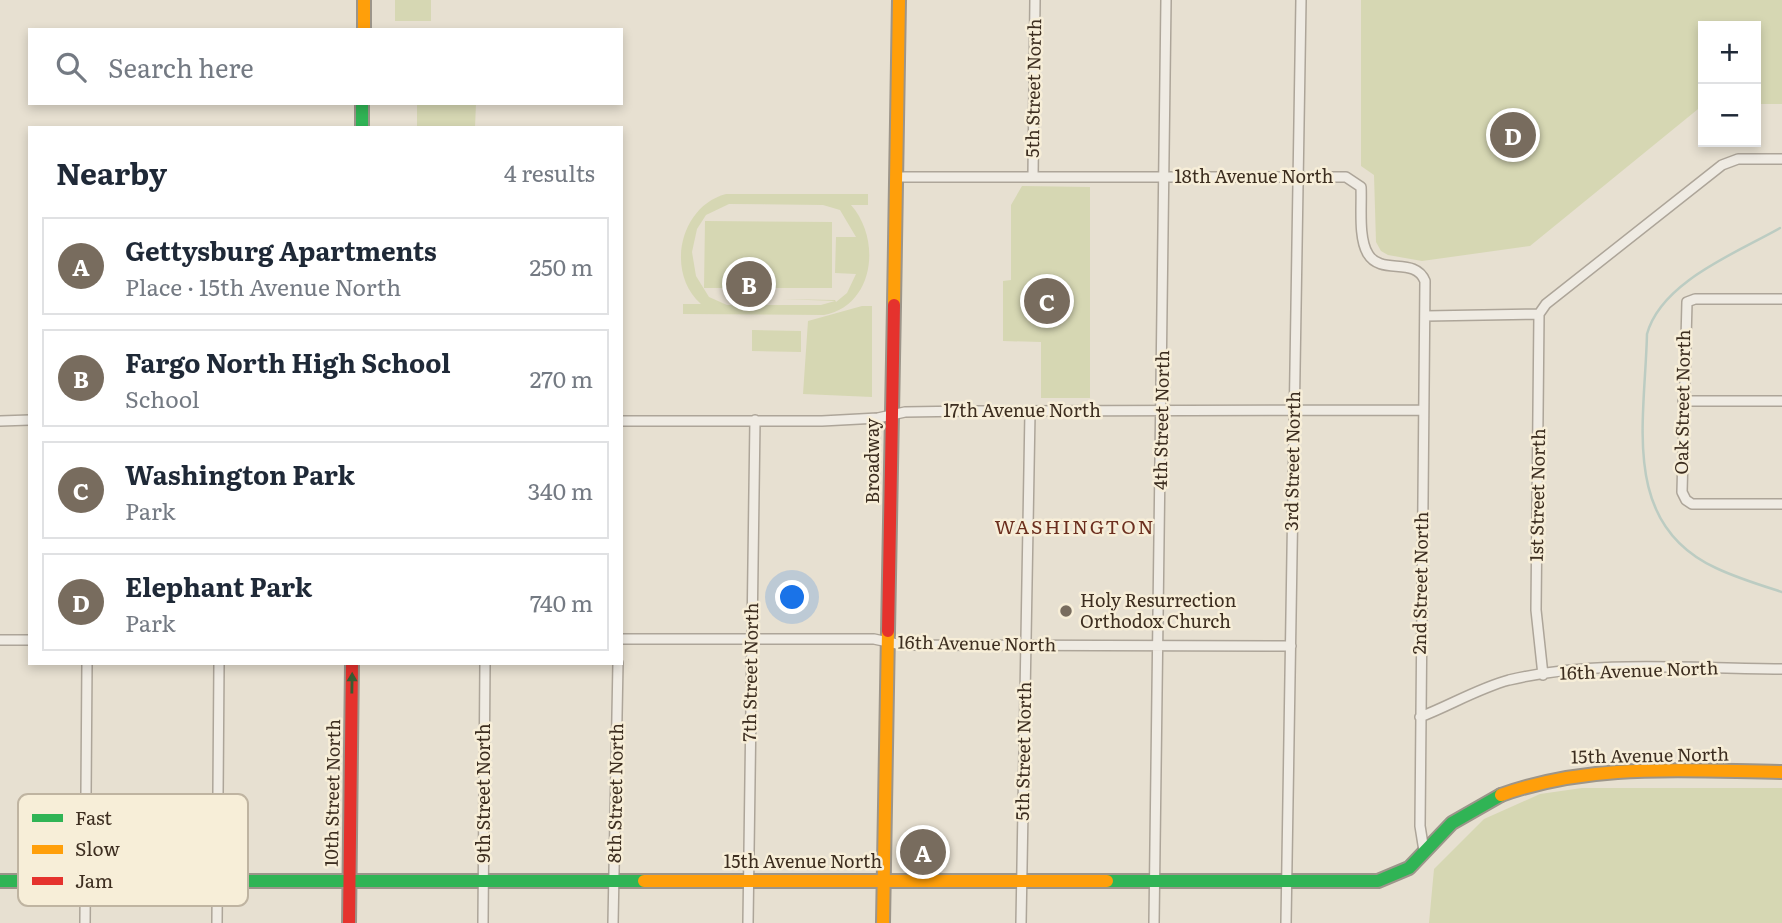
<!DOCTYPE html>
<meta charset="utf-8">
<style>
:root{--surface:#fff;--page:#f2f2f3;--text:#1f2937;--muted:#747a83;--line:#e0e1e3;--accent:#786c5e}
body{margin:0;font-family:Literata,serif;background:var(--page);color:var(--text)}
.controls{position:absolute;right:21px;top:21px;display:grid;overflow:hidden;border-radius:0px;box-shadow:0 4px 10px #0003}
.controls button{width:63px;height:63px;display:grid;place-items:center;padding:0;border:0;border-bottom:2px solid var(--line);background:var(--surface);color:var(--text);font:35px sans-serif}
.you{position:absolute;left:793px;top:598px;width:24px;height:24px;margin:-18px;border:5px solid #fff;border-radius:50%;background:#1a73e8;box-shadow:0 0 0 10px #1a73e833}
.badge{display:grid;place-items:center;width:46px;height:46px;border-radius:50%;background:var(--accent);color:#fff;font-size:23px;font-weight:700}
.pin{position:absolute;translate:-50% -50%;border:4px solid #fff;box-shadow:0 2px 7px #0006}
.list{margin:0;padding:0;list-style:none}
h2{display:flex;justify-content:space-between;align-items:center;height:91px;margin:0;padding:0 28px;font-size:30px}
h2 small{font-size:23px;font-weight:400;color:var(--muted)}
.list li{display:grid;grid-template-columns:46px 1fr auto;gap:21px;align-items:center;box-sizing:border-box;height:98px;margin:0 14px 14px;padding:0 14px;border:2px solid var(--line);border-radius:0px}
.list b{display:block;font-size:26px;white-space:nowrap}
.list p{margin:0;font-size:23px;white-space:nowrap;color:var(--muted)}
.list em{font-size:23px;font-style:normal;color:var(--muted)}
.icon{flex:none;width:38px;height:38px;fill:none;stroke:currentColor;stroke-width:2;stroke-linecap:round;stroke-linejoin:round}
.map{position:relative;flex:none;width:1782px;height:923px;overflow:hidden}
.search{position:absolute;background:var(--surface);box-shadow:0 4px 10px #0003;left:28px;top:28px;width:595px;height:77px;display:flex;align-items:center;gap:18px;box-sizing:border-box;padding:0 24px;border-radius:0px;color:var(--muted);font-size:26px}
.panel{position:absolute;background:var(--surface);box-shadow:0 4px 10px #0003;left:28px;top:126px;width:595px;height:539px;border-radius:0px}
.map>svg:first-child{display:block}
.green{fill:#d6d7b3;fill-rule:evenodd}
.lines{fill:none;stroke-linecap:round;stroke-linejoin:round}
.stream{stroke:#bcccc2;stroke-width:2.5}
.street-casing{stroke:#ada599;stroke-width:12}
.fast-casing{stroke:#9c958a;stroke-width:16}
.slow-casing{stroke:#9c958a;stroke-width:16}
.jam-casing{stroke:#9c958a;stroke-width:16}
.street{stroke:#efebe3;stroke-width:9}
.fast{stroke:#30b455;stroke-width:12}
.slow{stroke:#ff9f0a;stroke-width:12}
.jam{stroke:#e5322d;stroke-width:12}
.oneway{fill:#385d33}
.poi-dot{fill:#786c5e;stroke:#f7eed8;stroke-width:2.5}
.labels{text-anchor:middle;stroke-width:5;stroke-linejoin:round;paint-order:stroke}
.street-label{font-size:18px;fill:#3d2e20;stroke:#f7eed8}
.poi-label{font-size:18px;fill:#3d2e20;stroke:#f7eed8;text-anchor:start}
.neighbourhood-label{font-size:19px;letter-spacing:2px;fill:#6b2e1e;stroke:#f7eed8}
.key{fill:#f7eed8;stroke:#bfb4a1;stroke-width:2}
.key-label{font-size:19px;fill:#3d2e20}
</style>
<div class="map">
<svg width="1782" height="923" viewBox="0 0 1782 923">
<rect width="100%" height="100%" fill="#e7e0d1"/>
<path class="green" d="M 395,0 L 431,0 L 431,21 L 395,21 Z
M 1361,0 L 1782,0 L 1782,104 L 1756,104 L 1756,26 L 1703,26 L 1703,105 L 1530,246 L 1422,261 L 1388,255 L 1381,251 L 1376,242 L 1374,175 L 1361,166 Z
M 417,103 L 476,103 L 475,128 L 417,128 Z
M 1022,186 L 1090,187 L 1090,398 L 1041,398 L 1041,342 L 1003,341 L 1003,281 L 1011,280 L 1011,205 Z
M 726,194 L 868,194 L 868,205 L 851,205 C 882,240 874,306 824,315 L 683,314 L 683,304 L 701,304 C 665,272 680,206 726,194 ZM 729,204 L 823,205 L 840,210 L 856,237 L 836,237 L 835,273 L 856,274 L 847,293 L 836,302 L 835,300 L 782,299 L 835,301 L 821,305 L 727,305 L 709,297 L 696,276 L 692,252 L 697,229 L 706,215 Z
M 705,221 L 832,222 L 832,288 L 704,288 Z
M 862,306 L 872,306 L 872,397 L 803,394 L 808,321 Z
M 752,330 L 801,331 L 801,352 L 752,351 Z
M 1582,788 L 1782,788 L 1782,923 L 1429,923 L 1434,869 L 1484,819 L 1540,794 Z"/>
<g class="lines">
<path class="stream" d="M 1780,228 C 1736,253 1661,282 1647,334 C 1645,421 1620,524 1716,568 C 1737,578 1760,585 1782,592"/>
<g class="street-casing">
<path id="street" d="M 1033,176 L 1035,0
M 896,177 L 1346,177 L 1361,187 C 1362,206 1358,238 1368,254 C 1381,276 1415,256 1425,281 L 1420,826 L 1424,851
M 1782,299 L 1695,299 L 1687,302 L 1682,492 L 1686,500 L 1692,504 L 1782,504
M 1539,314 L 1536,610 L 1543,675
M 1539,314 L 1546,304 L 1722,165 L 1738,159 L 1782,159
M 1426,316 L 1539,314
M 1683,401 L 1782,401
M 0,421 L 30,420
M 621,421 L 822,421 L 878,418 L 905,412 L 969,411 L 1423,410
M 621,639 L 874,639 L 902,645 L 1291,646
M 0,640 L 30,640
M 1420,717 C 1449,706 1479,688 1509,680 C 1597,659 1693,669 1782,669
M 85,923 L 87,663
M 217,923 L 219,663
M 483,923 L 485,663
M 613,923 L 618,663
M 748,923 L 755,420
M 1021,923 L 1030,412
M 1154,923 L 1166,0
M 1286,923 L 1301,0"/>
</g>
<g class="fast-casing">
<path id="fast" d="M 362,103 L 362,128
M 0,881 L 644,881
M 1107,881 L 1378,881 L 1409,868 L 1452,823 L 1501,795"/>
</g>
<g class="slow-casing">
<path id="slow" d="M 364,0 L 364,30
M 894,305 L 899,0
M 1501,795 C 1592,762 1687,771 1782,772
M 644,881 L 1107,881
M 883,923 L 888,631"/>
</g>
<g class="jam-casing">
<path id="jam" d="M 888,631 L 894,305
M 349,923 L 352,663"/>
</g>
<use href="#street" class="street"/>
<use href="#fast" class="fast"/>
<use href="#slow" class="slow"/>
<use href="#jam" class="jam"/>
</g>
<defs><path id="oneway-solid" d="M-6-.8H1V-3.2L6.5 0L1 3.2V.8H-6Z" transform="scale(1.75)"/></defs>
<use class="oneway" href="#oneway-solid" transform="translate(352 683) rotate(-89)"/>
<circle class="poi-dot" cx="1066" cy="611" r="7"/>
<g class="labels">
<g class="street-label">
<text transform="translate(1034 88) rotate(-89)" y="6">5th Street North</text>
<text x="1254" y="183">18th Avenue North</text>
<text transform="translate(1683 402) rotate(-89)" y="6">Oak Street North</text>
<text x="1022" y="417">17th Avenue North</text>
<text transform="translate(1162 420) rotate(-89)" y="6">4th Street North</text>
<text transform="translate(873 461) rotate(-90)" y="6">Broadway</text>
<text transform="translate(1293 461) rotate(-89)" y="6">3rd Street North</text>
<text transform="translate(1538 495) rotate(-89)" y="6">1st Street North</text>
<text transform="translate(1421 583) rotate(-89)" y="6">2nd Street North</text>
<text transform="translate(977 644) rotate(1)" y="6">16th Avenue North</text>
<text transform="translate(1639 671) rotate(-2)" y="6">16th Avenue North</text>
<text transform="translate(751 672) rotate(-89)" y="6">7th Street North</text>
<text transform="translate(1024 751) rotate(-89)" y="6">5th Street North</text>
<text transform="translate(1650 756) rotate(-1)" y="6">15th Avenue North</text>
<text transform="translate(333 793) rotate(-89)" y="6">10th Street North</text>
<text transform="translate(484 793) rotate(-90)" y="6">9th Street North</text>
<text transform="translate(616 793) rotate(-89)" y="6">8th Street North</text>
<text x="803" y="868">15th Avenue North</text>
</g>
<g class="poi-label">
<text x="1080" y="607">Holy Resurrection<tspan x="1080" dy="21">Orthodox Church</tspan></text>
</g>
<g class="neighbourhood-label">
<text x="1075" y="534">WASHINGTON</text>
</g>
</g>
<rect x="18" y="794" width="230" height="112" rx="10" class="key"/>
<rect x="32" y="814" width="31" height="8" fill="#30b455"/>
<rect x="32" y="845" width="31" height="9" fill="#ff9f0a"/>
<rect x="32" y="877" width="31" height="8" fill="#e5322d"/>
<g class="key-label">
<text x="75" y="825">Fast</text>
<text x="75" y="856">Slow</text>
<text x="75" y="888">Jam</text>
</g>
</svg>
<div class="controls">
<button>+</button>
<button>−</button>
</div>
<div class="you"></div>
<div class="pin badge" style="left:923px;top:852px">A</div>
<div class="pin badge" style="left:749px;top:284px">B</div>
<div class="pin badge" style="left:1047px;top:301px">C</div>
<div class="pin badge" style="left:1513px;top:135px">D</div>
<div class="search"><svg class="icon" aria-label="search" viewBox="0 0 24 24"><circle cx="10" cy="10" r="6"/><path d="M15 15l6 6"/></svg>Search here</div>
<section class="panel">
<h2>Nearby<small>4 results</small></h2>
<ul class="list">
<li><span class="badge">A</span><div><b>Gettysburg Apartments</b><p>Place · 15th Avenue North</p></div><em>250 m</em></li>
<li><span class="badge">B</span><div><b>Fargo North High School</b><p>School</p></div><em>270 m</em></li>
<li><span class="badge">C</span><div><b>Washington Park</b><p>Park</p></div><em>340 m</em></li>
<li><span class="badge">D</span><div><b>Elephant Park</b><p>Park</p></div><em>740 m</em></li>
</ul>
</section>
</div>
